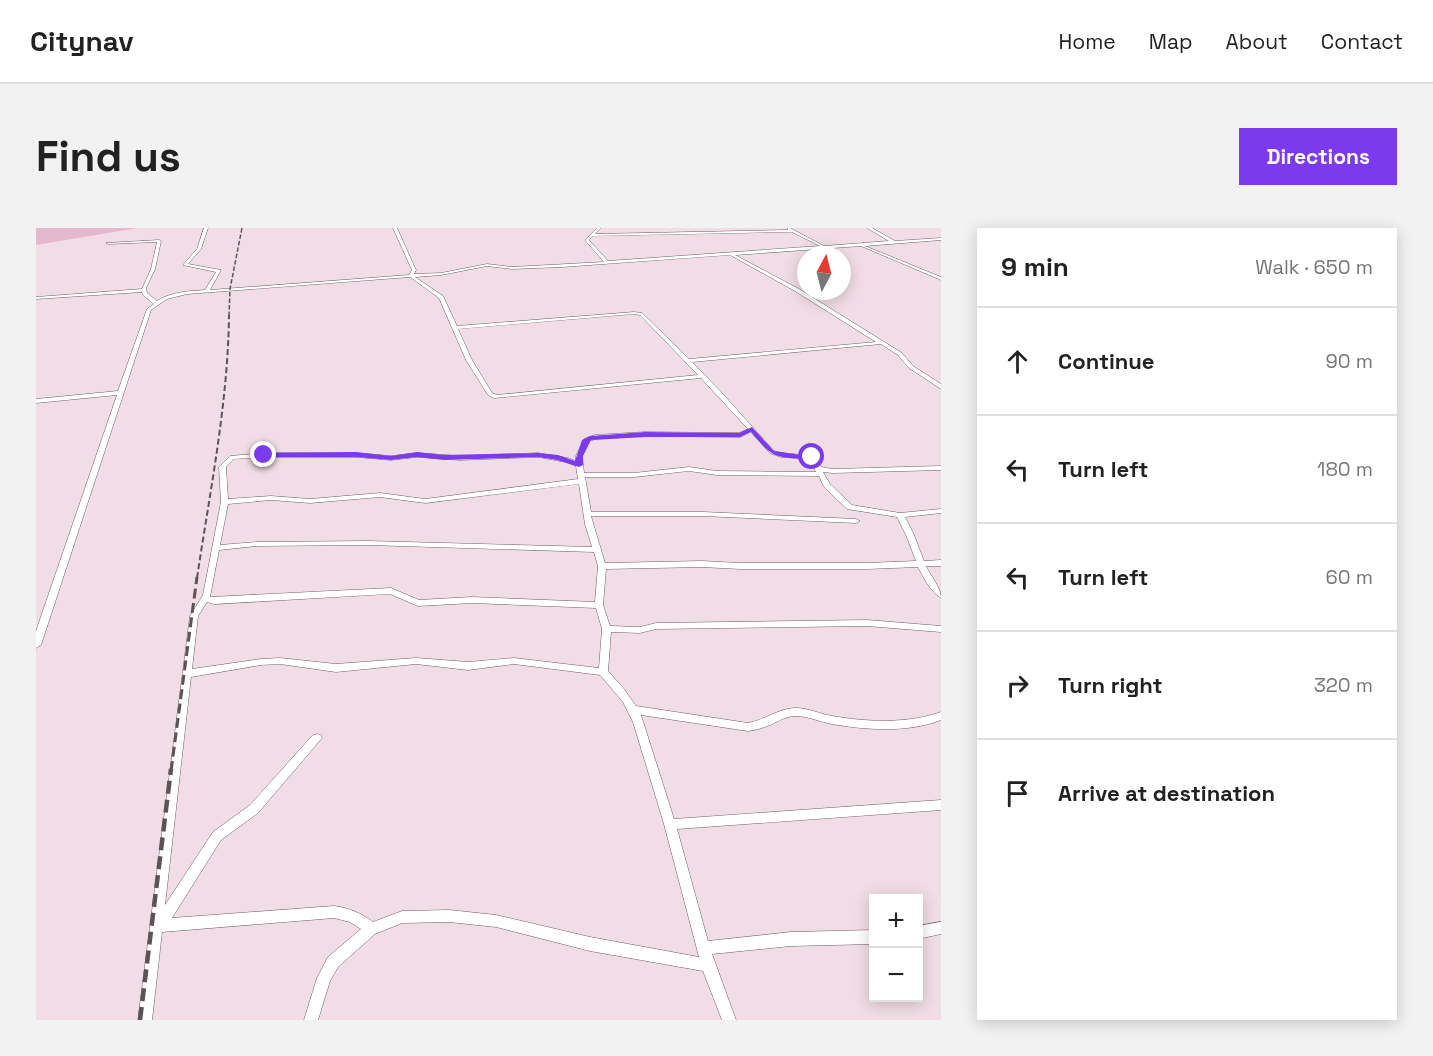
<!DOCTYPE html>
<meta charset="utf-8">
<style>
:root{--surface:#fff;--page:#f2f2f2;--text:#222;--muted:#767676;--line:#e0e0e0;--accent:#7c3aed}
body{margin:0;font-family:"Space Grotesk",sans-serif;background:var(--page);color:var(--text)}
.controls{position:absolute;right:18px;bottom:18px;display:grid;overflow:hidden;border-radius:0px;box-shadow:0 3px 15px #0003}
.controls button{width:54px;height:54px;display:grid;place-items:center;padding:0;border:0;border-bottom:2px solid var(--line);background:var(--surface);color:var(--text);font:30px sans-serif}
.compass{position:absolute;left:761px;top:18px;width:54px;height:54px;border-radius:50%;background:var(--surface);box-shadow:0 3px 15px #0003;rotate:7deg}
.stop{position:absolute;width:18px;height:18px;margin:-14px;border:4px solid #7c3aed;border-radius:50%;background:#fff}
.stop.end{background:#7c3aed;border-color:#fff;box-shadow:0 2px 6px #0008}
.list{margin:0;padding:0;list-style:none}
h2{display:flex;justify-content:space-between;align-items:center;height:78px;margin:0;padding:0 24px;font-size:26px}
h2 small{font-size:20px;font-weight:400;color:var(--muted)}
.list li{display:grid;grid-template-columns:39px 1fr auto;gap:18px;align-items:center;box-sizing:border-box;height:108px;padding:0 24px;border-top:2px solid var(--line)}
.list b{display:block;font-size:22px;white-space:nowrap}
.list em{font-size:20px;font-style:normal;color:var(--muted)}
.icon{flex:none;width:33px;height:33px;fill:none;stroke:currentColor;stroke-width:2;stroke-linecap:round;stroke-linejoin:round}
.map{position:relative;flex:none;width:905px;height:792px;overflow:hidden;border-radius:0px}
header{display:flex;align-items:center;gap:36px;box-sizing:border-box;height:84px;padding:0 30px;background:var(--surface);border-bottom:2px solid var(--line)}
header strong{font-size:28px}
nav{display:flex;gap:33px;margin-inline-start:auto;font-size:21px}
.intro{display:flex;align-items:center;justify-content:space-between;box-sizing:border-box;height:144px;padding:0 36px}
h1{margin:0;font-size:42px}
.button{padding:15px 27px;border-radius:0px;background:var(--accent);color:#fff;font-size:21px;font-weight:700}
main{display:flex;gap:36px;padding:0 36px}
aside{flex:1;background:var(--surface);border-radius:0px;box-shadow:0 3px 15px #0003}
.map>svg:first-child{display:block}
.green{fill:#e5b9cd}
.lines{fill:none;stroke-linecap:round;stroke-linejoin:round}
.minor-casing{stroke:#6c5b63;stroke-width:1}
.minor{fill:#fff;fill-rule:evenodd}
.rail-far3{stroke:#5c5357;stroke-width:1.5;stroke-dasharray:4.5 2;stroke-linecap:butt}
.rail-far2{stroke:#5c5357;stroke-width:2;stroke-dasharray:6 3;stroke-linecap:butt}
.rail-far1{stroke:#5c5357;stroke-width:3;stroke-dasharray:10 4.5;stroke-linecap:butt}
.rail{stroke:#5c5357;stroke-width:4.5;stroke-dasharray:13 6;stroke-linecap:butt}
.route{fill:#7c3aed}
</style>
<header>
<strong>Citynav</strong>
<nav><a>Home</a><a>Map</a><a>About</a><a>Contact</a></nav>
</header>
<div class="intro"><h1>Find us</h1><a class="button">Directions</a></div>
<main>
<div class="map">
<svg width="905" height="792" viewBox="0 0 905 792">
<rect width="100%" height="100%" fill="#f1dde5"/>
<path class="green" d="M 0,0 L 102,0 L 0,17 Z"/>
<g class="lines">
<g class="minor-casing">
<path id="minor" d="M 168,0 L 172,0 L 165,21 L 152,36 L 185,42 L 174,62 L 373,47 L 376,42 L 357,0 L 361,0 L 380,42 L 378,46 L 405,45 L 451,36 L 476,39 L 568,34 L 549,12 L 561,0 L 565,0 L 559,6 L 752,2 L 752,0 L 754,0 L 788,18 L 853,13 L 831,0 L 836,0 L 859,13 L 905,10 L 905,12 L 829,18 L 905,49 L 905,52 L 825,18 L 699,27 L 763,61 L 866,125 L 877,138 L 905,156 L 905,161 L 873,140 L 862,127 L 845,116 L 656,134 L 686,165 L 738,223 L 746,225 L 778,228 L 785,239 L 797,241 L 905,238 L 905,242 L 797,245 L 787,244 L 794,256 L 816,277 L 864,285 L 905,281 L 905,285 L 869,289 L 878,307 L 888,333 L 905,332 L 905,338 L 890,338 C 895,349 905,359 905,370 C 894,363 888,350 882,339 L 831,341 L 704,341 L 666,339 L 570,341 L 567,377 L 574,398 L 604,399 L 620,395 L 831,392 L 905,398 L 905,404 L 831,398 L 620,401 L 604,405 L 575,404 L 572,443 L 588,461 L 600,478 L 712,495 C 729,492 743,480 760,480 C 772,480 784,486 796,488 C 831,494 871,496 905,484 L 905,492 C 872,505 830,502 796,496 C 784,494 772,488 760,488 C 750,488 743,493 734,497 C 727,500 720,502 712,503 L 605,487 L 638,591 L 905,572 L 905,582 L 641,601 L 672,713 L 755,704 L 838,702 L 838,716 L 755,718 L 676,726 L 700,792 L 686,792 L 667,743 L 554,723 L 460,699 L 413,694 L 366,695 L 339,706 L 302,739 L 294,753 L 282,792 L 268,792 L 281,750 L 292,729 L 325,701 L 314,694 L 298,690 L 126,704 L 116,792 L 102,792 L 154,388 L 167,367 L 185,274 L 183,239 L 194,228 L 228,225 L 320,225 L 355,228 L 381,225 L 424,228 L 502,225 L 532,230 L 540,233 L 540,228 L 548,211 L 559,207 L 609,204 L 703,205 L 712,201 L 665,150 L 458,170 L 452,167 L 430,132 L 403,70 L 374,49 L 151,66 L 131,71 L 115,82 L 5,417 L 0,420 L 0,403 L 81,167 L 0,175 L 0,171 L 82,163 L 111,81 L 118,76 L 107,67 L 106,64 L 0,71 L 0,69 L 106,61 L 115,41 L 121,14 L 72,16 L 70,15 L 123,12 L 125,13 L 119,41 L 110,60 L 111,65 L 121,73 C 134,64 153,63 169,62 L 180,44 L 147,37 L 161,21 ZM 756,4 L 784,18 L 572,33 L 553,12 L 557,8 ZM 694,27 L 759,63 L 840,114 L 653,131 L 606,85 L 598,84 L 421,98 L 407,68 L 379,49 L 405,47 L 451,38 L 476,41 L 526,39 ZM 598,86 L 604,87 L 662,147 L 461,167 L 456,165 L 436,132 L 422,101 ZM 715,204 L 734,225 L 745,229 L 774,231 L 780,244 L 681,243 L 653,239 L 598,245 L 548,245 L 546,228 L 553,213 L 560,211 L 609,208 L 704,209 ZM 228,229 L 320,229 L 355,232 L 381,229 L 424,232 L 502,229 L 530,234 L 540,238 L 542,251 L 389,271 L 344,265 L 274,271 L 235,268 L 192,271 L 190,239 L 198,231 ZM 653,243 L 681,247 L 783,248 L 788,259 L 811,281 L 861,289 L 870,307 L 880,333 L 831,335 L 704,335 L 666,333 L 569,335 L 555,288 L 667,288 L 820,295 L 824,293 L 820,291 L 667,284 L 555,284 L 549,249 L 598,249 ZM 543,256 L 549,296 L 556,319 L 332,313 L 221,314 L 184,317 L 192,276 L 235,272 L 274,275 L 344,269 L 389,275 ZM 332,317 L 558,324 L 562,338 L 559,374 L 436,369 L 383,372 L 355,360 L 174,369 L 183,322 L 221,318 ZM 354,366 L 382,378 L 436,375 L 560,380 L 566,401 L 563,440 L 478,430 L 432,434 L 380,430 L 300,436 L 244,430 L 225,431 L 156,441 L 162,388 L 171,374 L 178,376 ZM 244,436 L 300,444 L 380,436 L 432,442 L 478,436 L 564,447 L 587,474 L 597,494 L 628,596 L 663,729 L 554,709 L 460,687 L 413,682 L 366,683 L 337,694 C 325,685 313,680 298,678 L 136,690 L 185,612 L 222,585 L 286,510 L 285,507 L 281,506 L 277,507 L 214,577 L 177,604 L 129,677 L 155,449 L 225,437 Z
M 905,694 L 905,706 L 882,711 L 882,698 Z"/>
</g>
<use href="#minor" class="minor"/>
<path class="rail-far3" d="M 193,88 L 194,61 L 206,0"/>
<path class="rail-far2" d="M 161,350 C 174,263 192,175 193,87"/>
<path class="rail-far1" d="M 135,543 L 161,349"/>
<path class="rail" d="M 104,792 L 135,541"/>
</g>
<path class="route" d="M 716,199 L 738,223 L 779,229 L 776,231 C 740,229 738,232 715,204 L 704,209 L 609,209 L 555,212 L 547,228 L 547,237 L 543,239 L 521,232 L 502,229 L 408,232 L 381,229 L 355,232 L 320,229 L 228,229 L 224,227 L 228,225 L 320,224 L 355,228 L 381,224 L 408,227 L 502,225 L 522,227 L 539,233 L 546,212 L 554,208 L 609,204 L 703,205 Z"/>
</svg>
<div class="controls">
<button>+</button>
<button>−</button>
</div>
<svg class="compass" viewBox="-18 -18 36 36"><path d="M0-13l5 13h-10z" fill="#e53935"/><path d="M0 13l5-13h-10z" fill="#767676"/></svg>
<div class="stop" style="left:776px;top:229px"></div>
<div class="stop end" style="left:228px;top:227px"></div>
</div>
<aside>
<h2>9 min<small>Walk · 650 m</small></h2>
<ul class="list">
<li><svg class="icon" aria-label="ahead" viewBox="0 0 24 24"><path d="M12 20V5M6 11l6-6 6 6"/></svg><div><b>Continue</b></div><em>90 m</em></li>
<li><svg class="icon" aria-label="left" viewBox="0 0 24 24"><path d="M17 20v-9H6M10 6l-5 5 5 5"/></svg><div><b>Turn left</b></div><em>180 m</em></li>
<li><svg class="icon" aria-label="left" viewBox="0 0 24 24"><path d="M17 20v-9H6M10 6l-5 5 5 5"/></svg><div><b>Turn left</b></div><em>60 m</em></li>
<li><svg class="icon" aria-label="right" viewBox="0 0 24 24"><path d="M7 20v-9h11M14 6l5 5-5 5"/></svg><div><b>Turn right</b></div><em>320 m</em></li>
<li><svg class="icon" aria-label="arrive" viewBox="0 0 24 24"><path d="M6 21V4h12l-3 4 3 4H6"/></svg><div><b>Arrive at destination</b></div></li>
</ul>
</aside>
</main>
